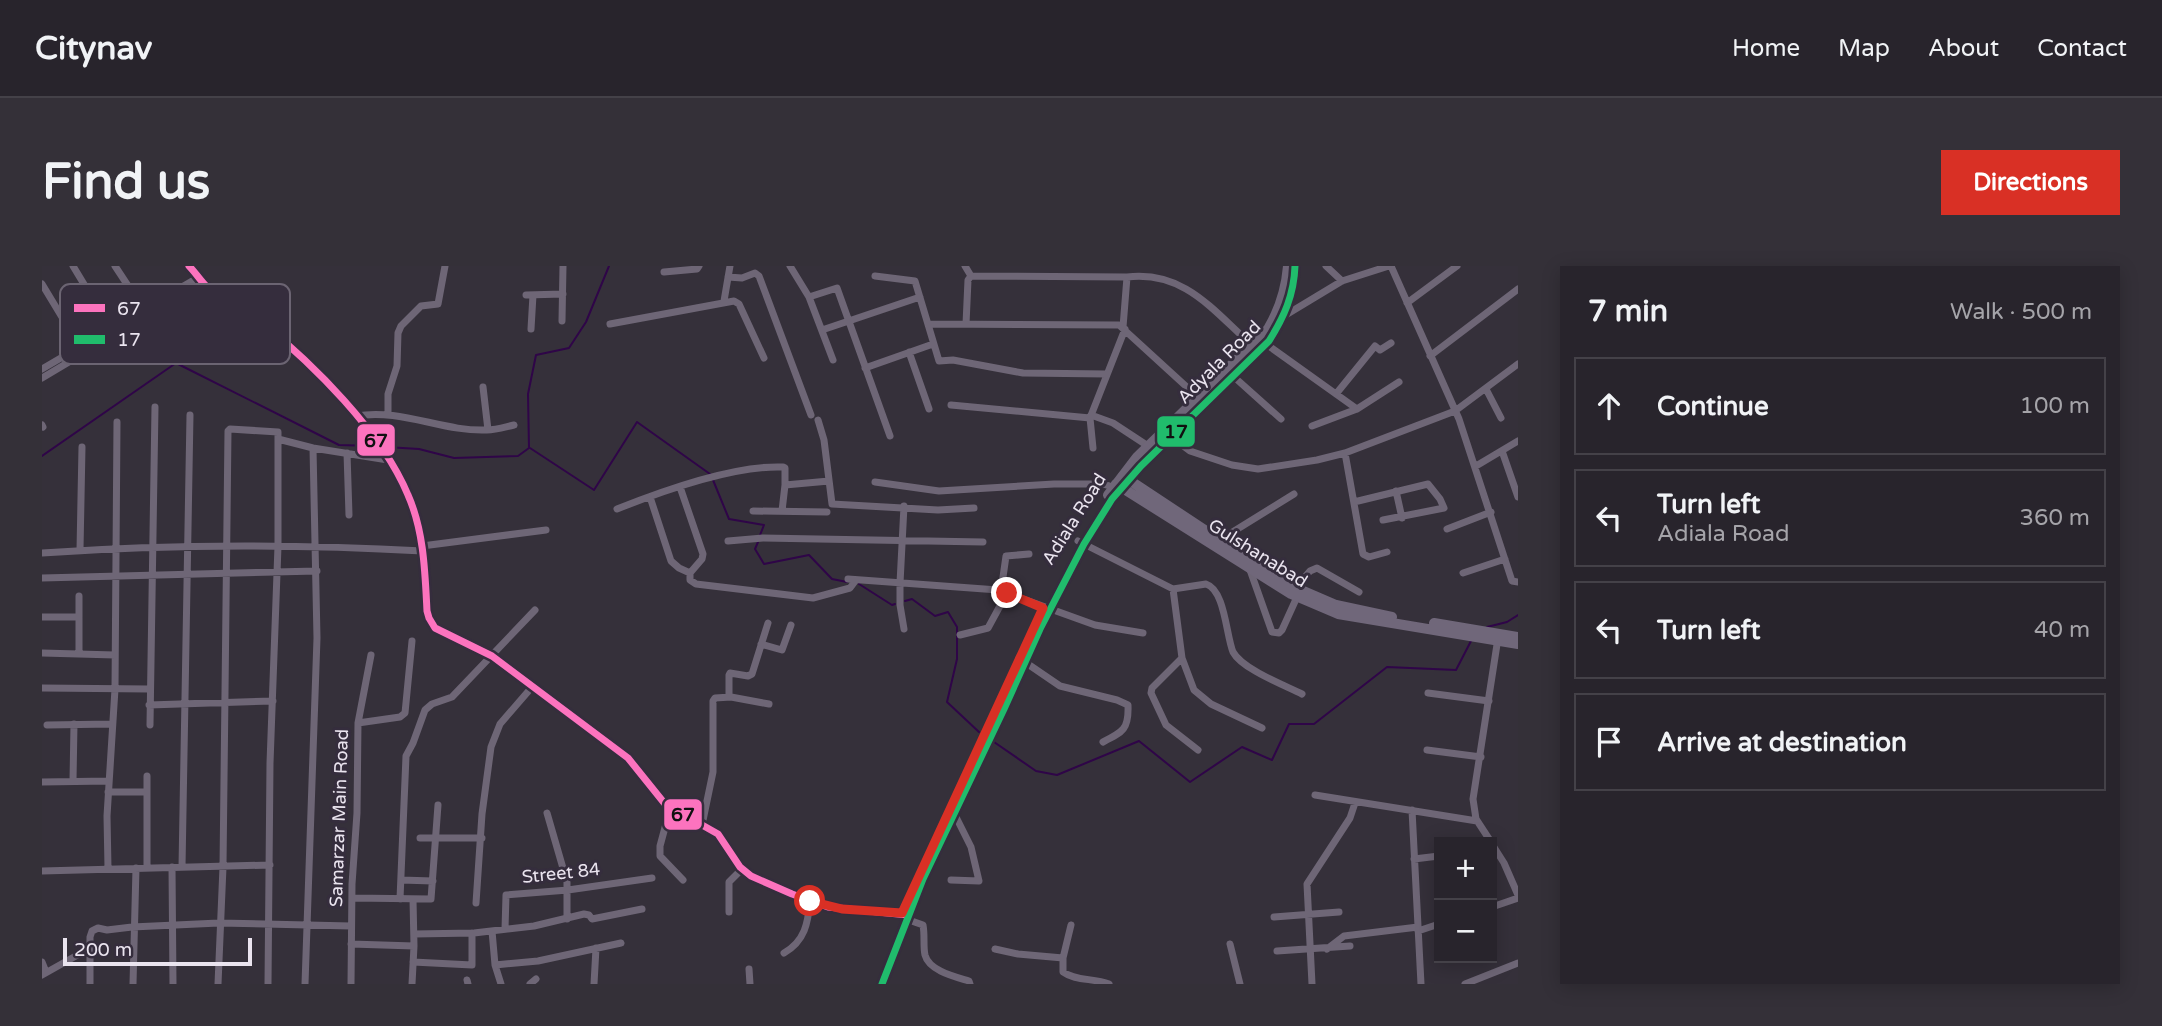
<!DOCTYPE html>
<meta charset="utf-8">
<style>
:root{--surface:#28242c;--page:#343038;--text:#f1f3f6;--muted:#a5a4a9;--line:#444148;--accent:#d93025}
body{margin:0;font-family:"Varela Round",sans-serif;background:var(--page);color:var(--text)}
.controls{position:absolute;right:21px;bottom:21px;display:grid;overflow:hidden;border-radius:0px;box-shadow:0 4px 18px #0003}
.controls button{width:63px;height:63px;display:grid;place-items:center;padding:0;border:0;border-bottom:2px solid var(--line);background:var(--surface);color:var(--text);font:35px sans-serif}
.scale{position:absolute;left:21px;bottom:18px;width:189px;box-sizing:border-box;padding-left:7px;border:4px solid #eae4ef;border-top:0;font-size:19px;line-height:24px;white-space:nowrap;color:#eae4ef;-webkit-text-stroke:5px #352d3d;paint-order:stroke}
.stop{position:absolute;width:21px;height:21px;margin:-16px;border:5px solid #d93025;border-radius:50%;background:#fff}
.stop.end{background:#d93025;border-color:#fff;box-shadow:0 2px 7px #0008}
.list{margin:0;padding:0;list-style:none}
h2{display:flex;justify-content:space-between;align-items:center;height:91px;margin:0;padding:0 28px;font-size:30px}
h2 small{font-size:23px;font-weight:400;color:var(--muted)}
.list li{display:grid;grid-template-columns:46px 1fr auto;gap:21px;align-items:center;box-sizing:border-box;height:98px;margin:0 14px 14px;padding:0 14px;border:2px solid var(--line);border-radius:0px}
.list b{display:block;font-size:26px;white-space:nowrap}
.list p{margin:0;font-size:23px;white-space:nowrap;color:var(--muted)}
.list em{font-size:23px;font-style:normal;color:var(--muted)}
.icon{flex:none;width:38px;height:38px;fill:none;stroke:currentColor;stroke-width:2;stroke-linecap:round;stroke-linejoin:round}
.map{position:relative;flex:none;width:1476px;height:718px;overflow:hidden;border-radius:0px}
header{display:flex;align-items:center;gap:42px;box-sizing:border-box;height:98px;padding:0 35px;background:var(--surface);border-bottom:2px solid var(--line)}
header strong{font-size:33px}
nav{display:flex;gap:38px;margin-inline-start:auto;font-size:24px}
.intro{display:flex;align-items:center;justify-content:space-between;box-sizing:border-box;height:168px;padding:0 42px}
h1{margin:0;font-size:49px}
.button{padding:18px 32px;border-radius:0px;background:var(--accent);color:#fff;font-size:24px;font-weight:700}
main{display:flex;gap:42px;padding:0 42px}
aside{flex:1;background:var(--surface);border-radius:0px;box-shadow:0 4px 18px #0003}
.map>svg:first-child{display:block}
.lines{fill:none;stroke-linecap:round;stroke-linejoin:round}
.stream{stroke:#2f0548;stroke-width:2}
.street{stroke:#6e6676;stroke-width:7}
.secondary{stroke:#70677a;stroke-width:10}
.primary{stroke:#6f6678;stroke-width:10}
.bus-1-casing{stroke:#352d3d;stroke-width:12}
.bus-2-casing{stroke:#352d3d;stroke-width:12}
.bus-1{stroke:#fc73be;stroke-width:7}
.bus-2{stroke:#20bc6c;stroke-width:7}
.route{stroke:#d93025;stroke-width:9}
.labels{text-anchor:middle;stroke-width:6;stroke-linejoin:round;paint-order:stroke}
.street-label{font-size:18px;fill:#eae4ef;stroke:#352d3d}
.key{fill:#352d3d;stroke:#6b6472;stroke-width:2}
.key-label{font-size:19px;fill:#eae4ef}
.line-badge{stroke:#352d3d;stroke-width:2.5}
.pale-badge-label{font-size:19px;text-anchor:middle;font-weight:bold;fill:#111}
</style>
<header>
<strong>Citynav</strong>
<nav><a>Home</a><a>Map</a><a>About</a><a>Contact</a></nav>
</header>
<div class="intro"><h1>Find us</h1><a class="button">Directions</a></div>
<main>
<div class="map">
<svg width="1476" height="718" viewBox="0 0 1476 718">
<rect width="100%" height="100%" fill="#35303a"/>
<g class="lines">
<path class="stream" d="M 344,181 L 377,183 L 412,192 L 476,190 L 487,182 L 486,128 L 494,89 L 527,82 L 544,56 L 567,0
M 488,182 L 552,224 L 595,156 L 668,208
M 0,190 L 134,97 L 297,179 L 332,180
M 671,214 L 687,253 L 722,259 L 718,269
M 716,276 L 713,283 L 722,298 L 767,289 L 790,313 L 805,316
M 817,318 L 850,339 L 853,338
M 863,335 L 870,333 L 893,350 L 906,346 L 915,361 L 915,393 L 905,436 L 937,466
M 1445,361 L 1465,356 L 1476,349
M 952,476 L 994,505 L 1015,509 L 1097,475 L 1148,516 L 1200,481 L 1230,494 L 1247,458 L 1272,458 L 1345,401 L 1414,404 L 1429,375"/>
<path class="street" d="M 31,0 L 69,63
M 73,0 L 102,44
M 748,0 L 767,31 L 791,94
M 923,0 L 929,10
M 1284,0 L 1300,15
M 1349,0 L 1417,153 L 1470,315 L 1476,316
M 622,6 L 655,3 L 657,0
M 833,10 L 873,15 L 897,95 L 911,94 L 981,107 L 1065,108
M 686,11 L 700,12 L 713,7 L 717,10 L 769,149
M 0,18 L 38,81
M 484,29 L 521,28
M 767,31 L 795,22 L 848,170
M 682,35 L 688,0
M 1365,37 L 1415,0
M 1242,50 L 1300,15 L 1347,0
M 520,55 L 521,0
M 568,58 L 692,35 L 697,38 L 722,92
M 887,58 L 1077,59 L 1159,134
M 924,58 L 926,14 L 929,10 L 1085,11 C 1143,4 1172,46 1211,80
M 1081,61 L 1085,11
M 489,63 L 491,29
M 780,64 L 878,31
M 1224,78 L 1315,143
M 867,86 L 887,143
M 1388,90 L 1476,23
M 823,102 L 891,78
M 0,103 L 157,11
M 1191,110 L 1239,153
M 0,112 L 161,16
M 441,121 L 446,164
M 1444,123 L 1459,152
M 1294,128 L 1333,80 L 1338,84 L 1349,77
M 909,139 L 1048,152
M 346,149 L 346,128 L 355,100 L 356,67 L 359,60 L 379,40 L 396,38 L 403,0
M 1049,149 L 1071,157 L 1106,180
M 314,150 C 359,142 401,166 445,164 C 454,164 463,161 472,159
M 776,154 L 782,174 L 790,238 L 896,244 L 932,242
M 0,159 L 1,161
M 1270,160 L 1315,143 L 1357,116
M 1128,170 L 1148,185 L 1190,199 L 1216,203 L 1275,194 L 1303,187 L 1413,145 L 1476,98
M 236,173 L 271,182 L 346,194
M 1051,182 L 1048,152 L 1083,63
M 1460,185 L 1476,231
M 305,187 L 307,249
M 1303,187 L 1321,288 L 1327,291 L 1345,286
M 1434,200 L 1476,175
M 833,216 L 897,225 L 1012,218 L 1061,218 L 1071,221
M 638,221 L 661,288 L 660,293 L 648,307
M 1354,225 L 1360,252
M 608,231 L 629,295 L 637,302 L 648,307 L 648,314 L 654,318 L 771,332 L 808,322 L 814,314
M 1312,236 L 1386,218 L 1398,233 L 1402,242 L 1341,254
M 862,240 L 858,317 L 858,339 L 862,363
M 575,243 C 620,225 693,199 741,201 L 743,202 L 743,219 L 787,215
M 711,245 L 785,246
M 740,245 L 743,219
M 1405,263 L 1449,246
M 686,275 L 721,272 L 941,276
M 1036,275 L 1131,323 L 1164,318 C 1183,324 1184,369 1191,386 C 1200,403 1242,419 1260,428
M 1178,278 L 1189,267 L 1252,228
M 380,280 L 504,264
M 38,284 L 40,181
M 0,287 C 127,278 254,278 381,285
M 1207,301 L 1230,366 L 1237,367 L 1240,364 L 1255,331
M 1421,307 L 1463,293
M 0,312 L 275,305
M 806,313 L 956,324 L 1053,359 L 1101,367
M 1131,323 L 1140,392 L 1110,422 L 1109,427 L 1124,459 L 1156,484
M 959,325 L 964,290 L 987,288
M 1251,325 L 1268,305 L 1275,302 L 1317,326
M 37,330 L 37,388
M 0,351 L 37,351
M 918,369 L 946,362 L 965,327
M 719,378 L 740,384 L 749,359
M 0,387 L 73,389
M 977,392 L 1018,420 L 1075,434 L 1086,439 C 1087,463 1081,466 1061,476
M 1140,392 L 1152,424 L 1169,438 L 1220,462
M 0,422 L 107,423
M 1386,427 L 1447,435
M 687,431 L 687,409 L 688,407 L 706,410 L 710,408 L 726,357
M 107,439 L 231,435
M 316,457 L 358,451 L 363,447 L 370,375
M 5,459 L 70,458
M 108,459 L 113,141
M 1385,484 L 1439,491
M 105,510 L 105,602
M 31,515 L 32,458
M 0,516 L 67,515
M 66,526 L 105,526
M 1273,529 L 1435,555
M 628,543 L 618,580 L 618,590 L 641,614
M 1370,544 L 1379,718
M 505,547 L 525,616 L 525,653
M 660,559 L 671,506 L 671,435 L 673,432 L 689,431 L 727,438
M 378,572 L 440,572
M 1449,576 L 1434,553 L 1431,533 L 1456,372
M 1450,578 L 1462,597 L 1476,629
M 1372,593 L 1397,590
M 130,601 L 131,718
M 140,601 L 148,149
M 66,602 L 65,550 L 73,423 L 75,156
M 0,605 L 228,599
M 359,614 L 391,615
M 909,614 L 937,615 L 929,581 L 912,547
M 310,632 L 389,633 L 396,539
M 358,633 L 364,490 L 371,477 L 383,444 L 390,438 L 410,431 L 493,344
M 434,637 L 440,548 L 449,481 L 458,458 L 490,421
M 1450,641 L 1476,632
M 687,646 L 687,616 L 700,603
M 1232,651 L 1297,646
M 864,653 L 881,659 C 883,669 881,680 883,689 C 887,705 914,711 927,715 L 928,718
M 1029,659 L 1021,692 L 1021,706 C 1033,715 1052,712 1067,718
M 463,663 L 464,629 L 526,624 L 610,612
M 450,665 L 453,699 L 459,718
M 1376,665 L 1397,658
M 372,668 L 432,667 L 492,660 L 542,648 L 547,649 L 550,653 L 600,643
M 309,678 L 372,680
M 1188,678 L 1198,718
M 953,683 L 976,688 L 1021,692
M 1285,683 L 1302,670 L 1376,661
M 1235,685 L 1308,680
M 742,687 C 763,675 766,657 768,635
M 0,696 L 4,706
M 371,696 L 430,699 L 430,667
M 453,699 L 496,695 L 579,677
M 707,703 L 708,718
M 0,709 L 48,682
M 425,714 L 426,718
M 48,718 L 48,671 L 50,665 L 56,662 L 65,664 L 90,661 L 177,657 L 309,660
M 91,718 L 94,602
M 176,718 L 181,601 L 186,165 L 188,163 L 236,166 L 236,280 L 228,497 L 226,718
M 263,718 L 275,372 L 271,182
M 309,718 L 310,618 L 315,547 L 316,457 L 329,389
M 370,718 L 372,680 L 371,633
M 488,718 L 494,713
M 552,718 L 554,682
M 1270,718 L 1265,618 L 1308,552 L 1313,537
M 1423,718 L 1476,697"/>
<path class="secondary" d="M 147,0 C 153,6 158,14 164,20 C 179,35 202,42 218,55 C 271,98 340,166 366,229 C 382,265 383,306 385,345 L 387,352 L 393,362 L 450,390 L 586,492 L 623,538 L 676,568 L 698,601 L 709,610 L 750,628 L 786,641 L 866,649
M 1081,210 L 1243,317 L 1294,339 L 1350,351
M 1074,218 L 1249,328 L 1296,348 L 1476,378
M 1392,357 L 1476,371"/>
<path class="primary" d="M 1066,229 L 1095,191 L 1226,63 C 1238,43 1244,24 1246,0
M 840,718 L 881,613 L 962,443 L 998,363 L 1042,278 L 1070,233 L 1099,200 L 1227,75 C 1242,51 1252,29 1253,0"/>
<g class="bus-1-casing">
<path id="bus-1" d="M 147,0 C 153,6 158,14 164,20 C 179,35 202,42 218,55 C 271,98 340,166 366,229 C 382,265 383,306 385,345 L 387,352 L 393,362 L 450,390 L 586,492 L 623,538 L 676,568 L 698,601 L 709,610 L 750,628 L 786,641 L 866,649"/>
</g>
<g class="bus-2-casing">
<path id="bus-2" d="M 840,718 L 881,613 L 962,443 L 998,363 L 1042,278 L 1070,233 L 1099,200 L 1227,75 C 1242,51 1252,29 1253,0"/>
</g>
<use href="#bus-1" class="bus-1"/>
<use href="#bus-2" class="bus-2"/>
</g>
<g class="lines">
<path class="route" d="M 768,635 L 800,643 L 860,647 L 1001,342 L 965,327"/>
</g>
<g class="labels">
<g class="street-label">
<text transform="translate(1177 96) rotate(-45)" y="6">Adyala Road</text>
<text transform="translate(1032 253) rotate(-58)" y="6">Adiala Road</text>
<text transform="translate(1216 287) rotate(32)" y="6">Gulshanabad</text>
<text transform="translate(297 552) rotate(-88)" y="6">Samarzar Main Road</text>
<text transform="translate(519 607) rotate(-6)" y="6">Street 84</text>
</g>
</g>
<rect x="18" y="18" width="230" height="80" rx="10" class="key"/>
<rect x="32" y="38" width="31" height="8" fill="#fc73be"/>
<rect x="32" y="69" width="31" height="9" fill="#20bc6c"/>
<g class="key-label">
<text x="75" y="49">67</text>
<text x="75" y="80">17</text>
</g>
<g class="line-badge">
<rect x="1114" y="149" width="40" height="33" rx="7" fill="#20bc6c"/>
<rect x="314" y="157" width="40" height="34" rx="7" fill="#fc73be"/>
<rect x="621" y="532" width="40" height="33" rx="7" fill="#fc73be"/>
</g>
<g class="pale-badge-label">
<text x="1134" y="172">17</text>
<text x="334" y="181">67</text>
<text x="641" y="555">67</text>
</g>
</svg>
<div class="controls">
<button>+</button>
<button>−</button>
</div>
<div class="scale">200 m</div>
<div class="stop" style="left:768px;top:635px"></div>
<div class="stop end" style="left:965px;top:327px"></div>
</div>
<aside>
<h2>7 min<small>Walk · 500 m</small></h2>
<ul class="list">
<li><svg class="icon" aria-label="ahead" viewBox="0 0 24 24"><path d="M12 20V5M6 11l6-6 6 6"/></svg><div><b>Continue</b></div><em>100 m</em></li>
<li><svg class="icon" aria-label="left" viewBox="0 0 24 24"><path d="M17 20v-9H6M10 6l-5 5 5 5"/></svg><div><b>Turn left</b><p>Adiala Road</p></div><em>360 m</em></li>
<li><svg class="icon" aria-label="left" viewBox="0 0 24 24"><path d="M17 20v-9H6M10 6l-5 5 5 5"/></svg><div><b>Turn left</b></div><em>40 m</em></li>
<li><svg class="icon" aria-label="arrive" viewBox="0 0 24 24"><path d="M6 21V4h12l-3 4 3 4H6"/></svg><div><b>Arrive at destination</b></div></li>
</ul>
</aside>
</main>
